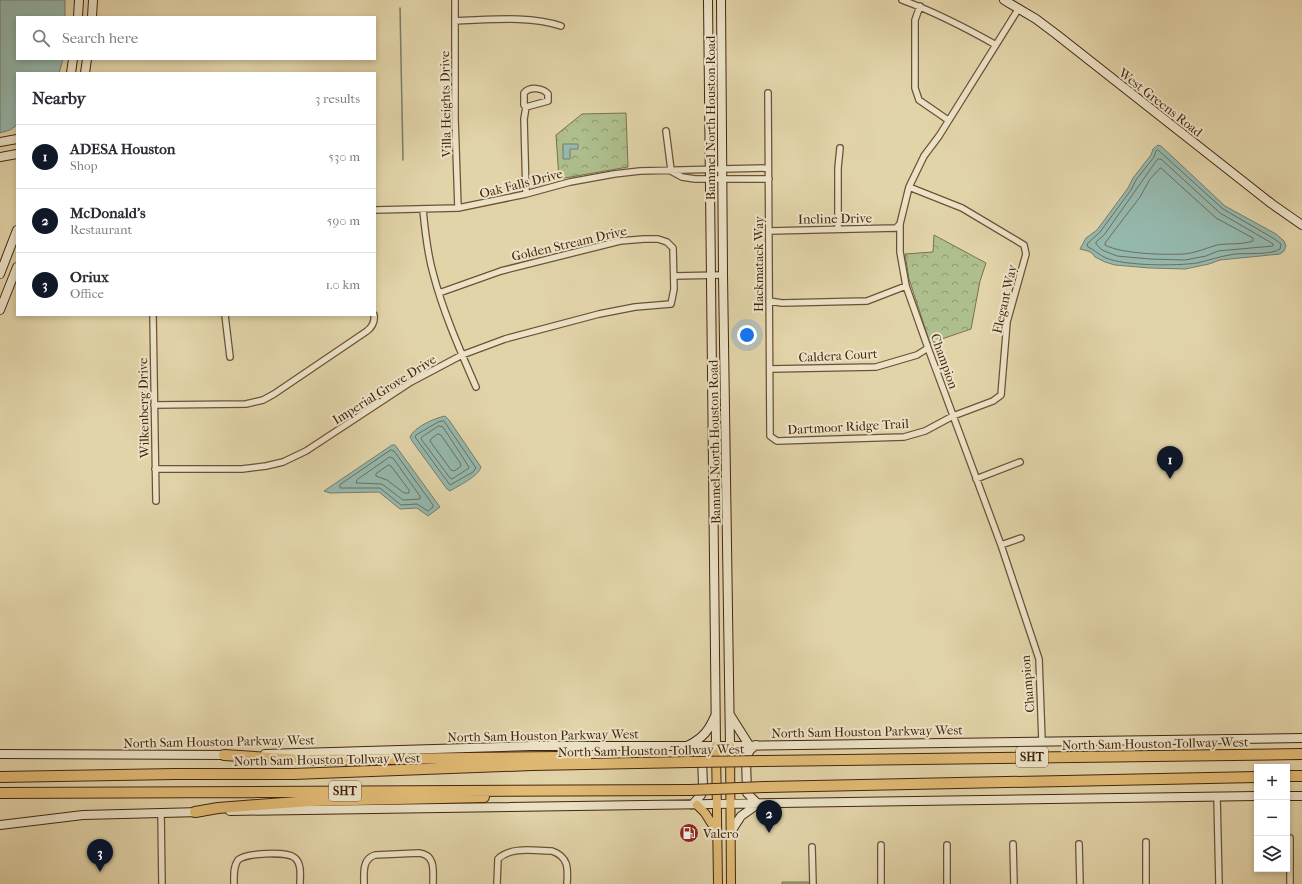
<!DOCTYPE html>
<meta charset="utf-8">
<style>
:root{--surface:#fff;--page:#f7f7f7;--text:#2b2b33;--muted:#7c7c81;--line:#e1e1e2;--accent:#111827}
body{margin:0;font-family:"IM FELL French Canon",serif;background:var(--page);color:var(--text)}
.controls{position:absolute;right:12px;bottom:12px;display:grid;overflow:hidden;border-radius:0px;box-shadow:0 2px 6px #0003}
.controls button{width:36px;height:36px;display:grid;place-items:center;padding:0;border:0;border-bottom:1px solid var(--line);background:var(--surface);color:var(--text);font:20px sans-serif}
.you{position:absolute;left:747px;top:335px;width:14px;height:14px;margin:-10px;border:3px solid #fff;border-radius:50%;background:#1a73e8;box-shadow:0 0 0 6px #1a73e833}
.badge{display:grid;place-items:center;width:26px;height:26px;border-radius:50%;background:var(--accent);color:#fff;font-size:13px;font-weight:700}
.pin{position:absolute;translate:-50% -33px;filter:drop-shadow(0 1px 2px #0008)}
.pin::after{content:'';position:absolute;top:21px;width:14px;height:12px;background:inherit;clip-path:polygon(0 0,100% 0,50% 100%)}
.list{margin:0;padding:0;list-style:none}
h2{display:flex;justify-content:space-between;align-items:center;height:52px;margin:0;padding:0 16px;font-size:17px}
h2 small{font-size:13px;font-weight:400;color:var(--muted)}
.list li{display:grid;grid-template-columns:26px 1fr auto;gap:12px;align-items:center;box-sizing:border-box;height:64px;padding:0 16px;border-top:1px solid var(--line)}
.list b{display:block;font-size:15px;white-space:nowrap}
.list p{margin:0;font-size:13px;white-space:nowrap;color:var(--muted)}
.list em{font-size:13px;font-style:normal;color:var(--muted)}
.icon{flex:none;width:22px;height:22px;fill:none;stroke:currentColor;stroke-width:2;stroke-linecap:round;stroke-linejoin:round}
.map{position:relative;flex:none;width:1302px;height:884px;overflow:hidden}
.search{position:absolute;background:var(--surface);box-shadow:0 2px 6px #0003;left:16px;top:16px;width:360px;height:44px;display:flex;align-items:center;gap:10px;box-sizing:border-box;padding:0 14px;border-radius:0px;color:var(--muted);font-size:15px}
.panel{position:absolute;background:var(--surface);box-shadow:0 2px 6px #0003;left:16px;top:72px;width:360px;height:244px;border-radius:0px}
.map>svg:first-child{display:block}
.park{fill:url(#park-crowns);stroke:#79724e}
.water{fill:#95b8ad;stroke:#757d6e}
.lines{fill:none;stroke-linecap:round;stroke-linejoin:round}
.shore{stroke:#6c6e5e;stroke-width:1}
.stream{stroke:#757d6e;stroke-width:1.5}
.minor-casing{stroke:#6c5136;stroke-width:8}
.secondary-casing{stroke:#44250f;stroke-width:10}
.primary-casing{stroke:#44250f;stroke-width:10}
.motorway-casing{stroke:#44250f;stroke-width:12}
.minor{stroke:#ece3c7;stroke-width:5.5}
.secondary{stroke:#ece3c7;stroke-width:8}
.primary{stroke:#e1ba74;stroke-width:8}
.motorway{stroke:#e1ba74;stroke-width:10}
.motorway-bridge-casing{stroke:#44250f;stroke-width:12;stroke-linecap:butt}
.motorway-bridge{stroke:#e1ba74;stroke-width:10}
.labels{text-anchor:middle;stroke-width:4;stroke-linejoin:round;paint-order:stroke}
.shield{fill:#ece3c7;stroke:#765e46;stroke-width:1}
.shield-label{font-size:12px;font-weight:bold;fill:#44250f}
.street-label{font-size:13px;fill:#44250f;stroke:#ece3c7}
.poi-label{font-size:13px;fill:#44250f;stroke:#ece3c7;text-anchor:start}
</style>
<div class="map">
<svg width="1302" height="884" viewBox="0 0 1302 884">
<defs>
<pattern id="park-crowns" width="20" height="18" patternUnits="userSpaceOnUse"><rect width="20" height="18" fill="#aebe8c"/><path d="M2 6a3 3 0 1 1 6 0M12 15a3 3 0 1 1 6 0" fill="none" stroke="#8f9a71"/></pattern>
</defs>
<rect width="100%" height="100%" fill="#e2d4a9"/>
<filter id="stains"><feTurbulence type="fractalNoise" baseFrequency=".005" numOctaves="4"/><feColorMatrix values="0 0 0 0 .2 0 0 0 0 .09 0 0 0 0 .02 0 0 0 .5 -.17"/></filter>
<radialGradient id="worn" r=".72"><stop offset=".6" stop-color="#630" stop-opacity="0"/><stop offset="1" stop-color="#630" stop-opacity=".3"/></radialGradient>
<path class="park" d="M 626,113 L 628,167 L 559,179 L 556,135 L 582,114 Z
M 934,235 L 986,263 L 980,281 L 971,329 L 930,343 L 909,279 L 905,254 L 933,252 Z
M 782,882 L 811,882 L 811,884 L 782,884 Z"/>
<path class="water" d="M 0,0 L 65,0 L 65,17 L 17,17 L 17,59 L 63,59 L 59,73 L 17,73 L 17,125 L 10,130 L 0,133 Z
M 563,144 L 578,144 L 578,149 L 570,149 L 570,159 L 563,159 Z
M 1158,145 L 1161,146 L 1225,206 L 1276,234 L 1284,241 L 1286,246 L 1284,251 L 1280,254 L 1220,260 L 1209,264 L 1185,269 L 1150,268 L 1115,265 L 1105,262 L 1095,257 L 1092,253 L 1088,251 L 1080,249 L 1086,238 L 1097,230 L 1128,188 L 1133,178 L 1151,155 L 1153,149 Z
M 445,416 L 449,420 L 481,467 C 479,476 458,486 450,491 L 447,489 L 412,441 L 410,437 C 414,427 435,418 445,416 Z
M 392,445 L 395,445 L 440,507 L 428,516 L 417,508 L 400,509 L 379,492 L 330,493 L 324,491 Z"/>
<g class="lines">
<path class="shore" d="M 1158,150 L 1223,209 L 1273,238 L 1281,244 L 1280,249 C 1272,255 1246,253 1235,254 C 1221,256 1210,260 1197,263 C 1176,266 1125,266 1106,258 C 1099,255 1095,250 1088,247 L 1087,244 L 1100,232 L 1131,190 L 1136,180 L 1154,157 L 1156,151 Z
M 1158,159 L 1161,159 L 1220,213 L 1270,242 L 1273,244 L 1273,246 L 1218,251 L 1206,256 L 1185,260 L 1150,259 L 1117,256 L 1102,250 L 1096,244 L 1096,242 L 1104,235 Z
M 1161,168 L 1216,218 L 1253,238 L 1253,241 C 1242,245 1229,243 1217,245 C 1206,248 1196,253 1184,254 C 1164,255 1122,254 1105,245 L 1105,243 L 1140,197 L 1150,179 Z
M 444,421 L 476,468 L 473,472 L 450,485 L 415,437 L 416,435 L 438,422 Z
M 439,426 L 443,427 L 469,467 L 469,468 L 452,479 L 450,478 L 421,439 L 422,437 Z
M 438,434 L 441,435 L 461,464 L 460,467 L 454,471 L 451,470 L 430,441 L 431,439 Z
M 391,450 L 394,451 L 433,505 L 433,507 L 428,511 L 417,504 L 401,505 L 380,488 L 340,488 L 340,485 Z
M 390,457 L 393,458 L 420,496 L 420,499 L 403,500 L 382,484 L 356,483 L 357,480 Z
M 389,465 L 391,466 L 409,490 L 409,493 L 404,493 L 387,480 L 376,476 L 376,474 Z"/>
<path class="stream" d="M 400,8 L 403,160"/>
<g class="minor-casing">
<path id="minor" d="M 455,0 L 455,119 L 458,208
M 902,0 C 935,12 966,28 996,45
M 920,6 L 915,20 L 915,88 L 919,100 L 948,120
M 1019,8 L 939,136 L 924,156 L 909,187 L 900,224 L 900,252 L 906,286 L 928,348 L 1001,545 L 1039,659 L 1042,741
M 455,21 C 489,20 528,15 561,26
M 768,93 L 770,436 L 777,441 L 904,437 L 925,431 L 953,416 L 993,401 L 1001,395 L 1007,322 L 1026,254 L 1024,245 L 962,208 L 909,187
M 526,107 L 548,101 L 548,94 C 543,88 530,86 524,93 L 524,105 L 526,107 L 524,119 L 526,194
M 666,131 L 671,170
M 671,171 L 682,177 L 695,179 L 769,179
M 375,210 L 458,208 L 526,194 L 570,182 L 614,174 L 640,171 L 768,168
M 423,210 C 425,231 427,252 433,273 C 443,312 460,350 476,387
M 838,229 L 838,168 L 840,148
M 769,231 L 896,228 L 900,224
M 674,276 L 723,275
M 769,301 L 782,303 L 867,301 L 906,286
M 153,315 L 156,501
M 225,315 L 230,357
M 770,369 L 876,367 L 917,355 L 928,348
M 154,405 L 246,404 L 263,400 L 274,394 L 367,331 C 372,327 375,322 374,315
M 155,469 L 242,469 L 266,466 L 283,462 L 306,451 L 411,382 L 462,355 L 505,339 L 599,314 L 635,307 L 671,304 L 674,289 L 673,248 L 667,242 L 658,239 L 644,239 L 620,241 L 501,271 L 439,293
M 976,479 L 1020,462
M 1001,545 L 1021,538
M 1217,797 L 1219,884
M 161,813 L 162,884
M 1290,838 L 1290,884
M 1146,842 L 1146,884
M 1013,844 L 1014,884
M 1079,844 L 1080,884
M 947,845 L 947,884
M 812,847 L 813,884
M 234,884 C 234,876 233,867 238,860 C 245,853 287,851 295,858 C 302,864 300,876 300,884
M 364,884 C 364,873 362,859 375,855 L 419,853 C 436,855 433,871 433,884
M 497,884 L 498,859 C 511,846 535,851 552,851 C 569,857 568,869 567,884
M 881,884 L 881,845"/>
</g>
<g class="secondary-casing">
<path id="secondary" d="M 708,0 L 716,746
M 721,0 L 723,275 L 730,746
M 1004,0 L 1036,19 L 1056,34 L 1272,204 L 1302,225
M 78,17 L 79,0
M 92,17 L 93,0
M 71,73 L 73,59
M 85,73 L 87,59
M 0,142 L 17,139
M 0,157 L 17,154
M 0,274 L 17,230
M 0,310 L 17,267
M 730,715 L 749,745
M 689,745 C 703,738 709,730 715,716
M 687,746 L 698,753 L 702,757 L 703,786 L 701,795 L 692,805
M 0,754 L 229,755
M 265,754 L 531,746 L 730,746 L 1302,738
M 1287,796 L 1302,796
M 230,811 L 1257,796
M 0,825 L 83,815 L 201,812
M 730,833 L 741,816 L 758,804 L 747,793 L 746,758 L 750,750 L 756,745"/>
</g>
<g class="primary-casing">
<path id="primary" d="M 716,746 L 718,884
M 730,746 L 731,884
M 697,805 L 705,813 L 717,832"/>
</g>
<g class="motorway-casing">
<path id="motorway" d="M 224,755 L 303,760 L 561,757 L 586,758
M 763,761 L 1302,754
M 1287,776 L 1302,776
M 0,777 L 175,774 L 293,774 L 532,765 L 691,762
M 765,787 L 1257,777
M 0,793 L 690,790
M 195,812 L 218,808 L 310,801 L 484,797"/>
</g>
<use href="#minor" class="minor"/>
<use href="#secondary" class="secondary"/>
<use href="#primary" class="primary"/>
<use href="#motorway" class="motorway"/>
<g class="motorway-bridge-casing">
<path id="motorway-bridge" d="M 691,762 L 763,761
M 690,790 L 765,787"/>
</g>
<use href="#motorway-bridge" class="motorway-bridge"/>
</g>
<defs>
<g id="fuel-disc" transform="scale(1)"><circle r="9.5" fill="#8f2418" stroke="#ece3c7"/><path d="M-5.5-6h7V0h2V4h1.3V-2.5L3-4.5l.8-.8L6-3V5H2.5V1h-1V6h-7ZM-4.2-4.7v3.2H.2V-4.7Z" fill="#fff"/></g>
</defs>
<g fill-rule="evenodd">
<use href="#fuel-disc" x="689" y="833"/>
</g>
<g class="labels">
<g class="shield">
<rect x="1016" y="747" width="32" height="20" rx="3"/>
<rect x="329" y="781" width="32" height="20" rx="3"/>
</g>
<g class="shield-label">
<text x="1032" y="761">SHT</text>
<text x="345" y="795">SHT</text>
</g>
<g class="street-label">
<text transform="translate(1161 102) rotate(38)" y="5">West Greens Road</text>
<text transform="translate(445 104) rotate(-91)" y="5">Villa Heights Drive</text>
<text transform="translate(710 118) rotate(-90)" y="5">Bammel North Houston Road</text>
<text transform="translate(521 183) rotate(-14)" y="5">Oak Falls Drive</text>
<text transform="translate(835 218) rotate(-1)" y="5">Incline Drive</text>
<text transform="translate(569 243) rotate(-13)" y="5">Golden Stream Drive</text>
<text transform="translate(758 264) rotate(-90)" y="5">Hackmatack Way</text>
<text transform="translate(1004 299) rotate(-77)" y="5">Elegant Way</text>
<text transform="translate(838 355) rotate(-3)" y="5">Caldera Court</text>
<text transform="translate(945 361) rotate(70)" y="5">Champion</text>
<text transform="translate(384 389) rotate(-32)" y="5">Imperial Grove Drive</text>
<text transform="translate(143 408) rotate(-91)" y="5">Wilkenberg Drive</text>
<text transform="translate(848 426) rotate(-3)" y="5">Dartmoor Ridge Trail</text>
<text transform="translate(714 442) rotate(-91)" y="5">Bammel North Houston Road</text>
<text transform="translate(1027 684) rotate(-95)" y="5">Champion</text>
<text transform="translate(867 731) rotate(-1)" y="5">North Sam Houston Parkway West</text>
<text transform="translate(543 735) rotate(-1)" y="5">North Sam Houston Parkway West</text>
<text transform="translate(219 741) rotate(-1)" y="5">North Sam Houston Parkway West</text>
<text transform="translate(1155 743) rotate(-1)" y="5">North Sam Houston Tollway West</text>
<text transform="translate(651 750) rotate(-1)" y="5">North Sam Houston Tollway West</text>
<text transform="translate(327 759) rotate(-1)" y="5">North Sam Houston Tollway West</text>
</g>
<g class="poi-label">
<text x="703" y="838">Valero</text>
</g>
</g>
<rect width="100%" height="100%" filter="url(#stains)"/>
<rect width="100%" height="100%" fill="url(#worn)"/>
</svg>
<div class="controls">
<button>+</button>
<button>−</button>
<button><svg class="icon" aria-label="layers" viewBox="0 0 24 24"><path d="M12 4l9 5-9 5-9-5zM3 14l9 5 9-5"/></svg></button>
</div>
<div class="you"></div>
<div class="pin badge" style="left:1170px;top:479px">1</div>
<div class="pin badge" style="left:769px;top:833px">2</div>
<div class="pin badge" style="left:100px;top:872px">3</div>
<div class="search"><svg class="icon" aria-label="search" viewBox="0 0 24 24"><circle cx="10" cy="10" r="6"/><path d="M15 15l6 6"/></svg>Search here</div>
<section class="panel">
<h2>Nearby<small>3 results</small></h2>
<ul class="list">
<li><span class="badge">1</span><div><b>ADESA Houston</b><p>Shop</p></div><em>530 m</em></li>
<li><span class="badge">2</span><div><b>McDonald's</b><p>Restaurant</p></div><em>590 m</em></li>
<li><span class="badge">3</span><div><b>Oriux</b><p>Office</p></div><em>1.0 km</em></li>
</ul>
</section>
</div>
